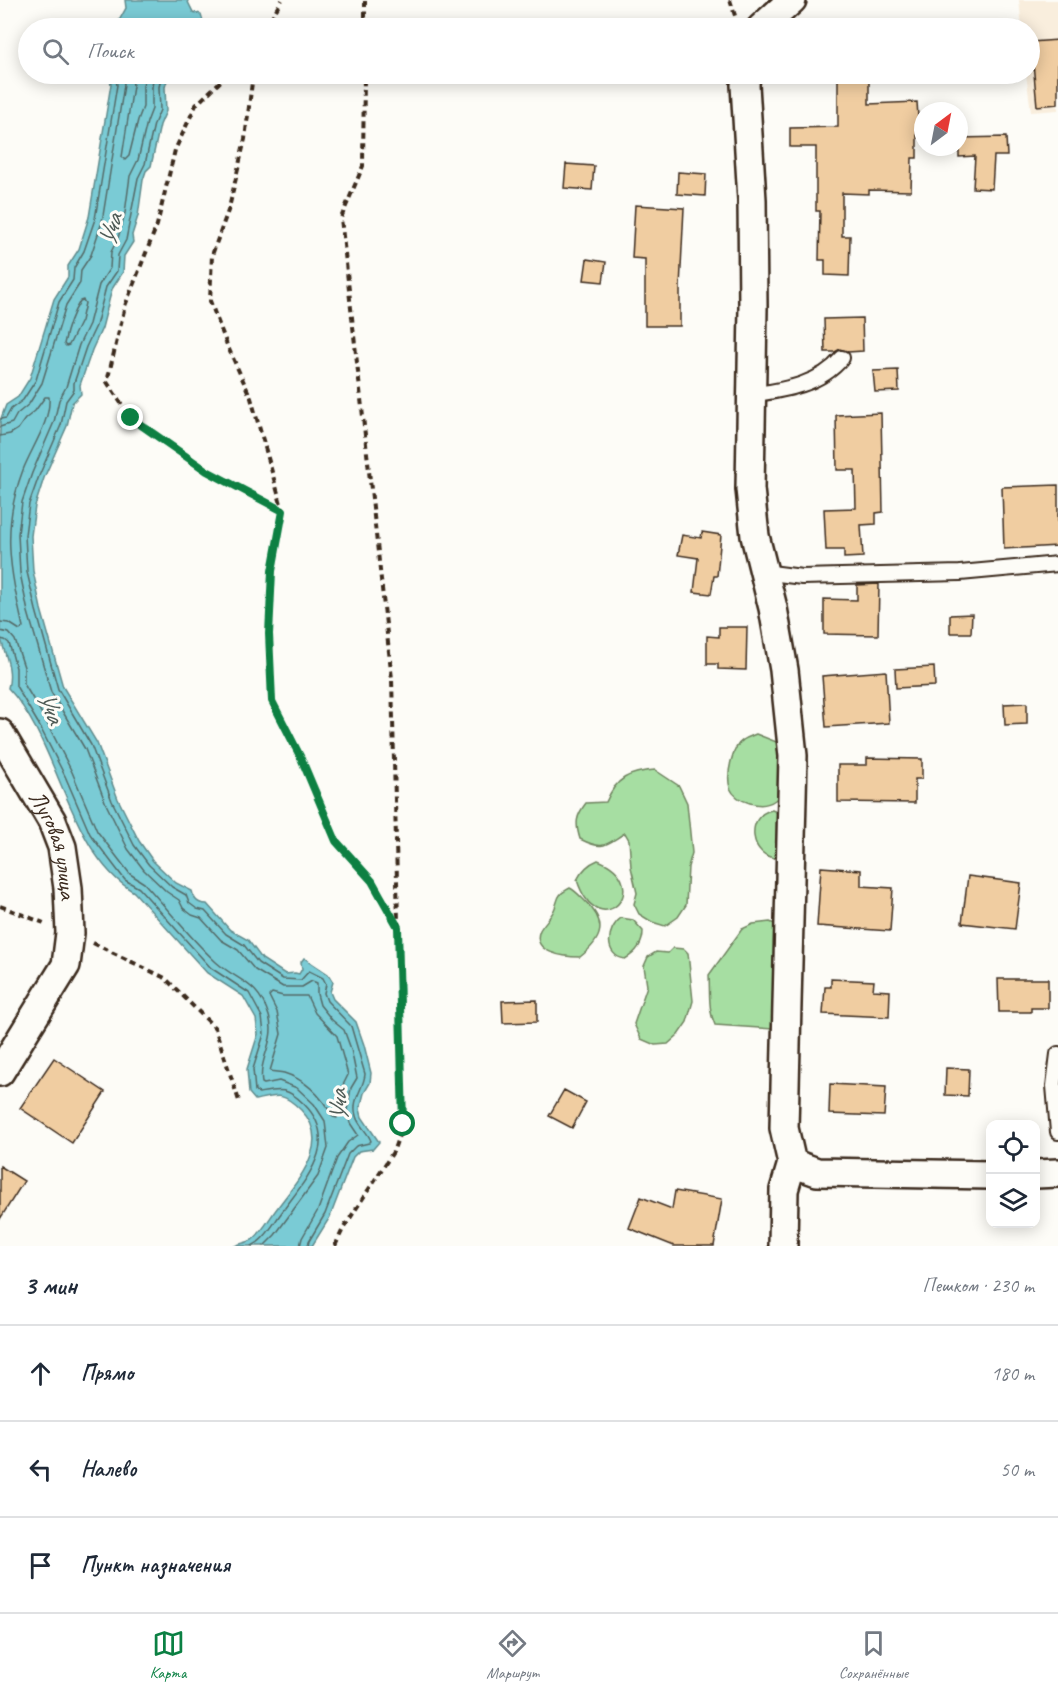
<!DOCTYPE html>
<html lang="ru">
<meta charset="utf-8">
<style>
:root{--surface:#fff;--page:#f2f2f3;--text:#1f2937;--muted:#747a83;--line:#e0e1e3;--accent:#0b8043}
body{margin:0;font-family:Caveat,sans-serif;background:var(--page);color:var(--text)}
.controls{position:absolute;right:18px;bottom:18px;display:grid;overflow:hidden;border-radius:12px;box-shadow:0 3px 15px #0003}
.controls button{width:54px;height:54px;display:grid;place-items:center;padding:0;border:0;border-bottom:2px solid var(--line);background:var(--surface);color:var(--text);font:30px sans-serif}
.compass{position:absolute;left:914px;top:102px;width:54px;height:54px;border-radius:50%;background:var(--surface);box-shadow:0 3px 15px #0003;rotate:32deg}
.stop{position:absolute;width:18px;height:18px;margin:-14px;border:4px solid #0b8043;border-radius:50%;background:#fff}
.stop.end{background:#0b8043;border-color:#fff;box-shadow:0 2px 6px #0008}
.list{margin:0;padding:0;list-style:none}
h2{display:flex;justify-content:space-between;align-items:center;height:78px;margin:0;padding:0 24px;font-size:26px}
h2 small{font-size:20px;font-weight:400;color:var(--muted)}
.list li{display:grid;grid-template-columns:39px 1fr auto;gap:18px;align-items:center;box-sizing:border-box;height:96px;padding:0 24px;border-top:2px solid var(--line)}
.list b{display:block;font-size:22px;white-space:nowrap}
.list em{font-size:20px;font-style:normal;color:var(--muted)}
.icon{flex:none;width:33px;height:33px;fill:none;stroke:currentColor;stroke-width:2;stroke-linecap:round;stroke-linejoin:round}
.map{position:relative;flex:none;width:1058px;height:1246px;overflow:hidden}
.search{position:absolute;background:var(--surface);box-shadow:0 3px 15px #0003;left:18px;right:18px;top:18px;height:66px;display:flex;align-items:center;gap:15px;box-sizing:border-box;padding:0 21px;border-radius:33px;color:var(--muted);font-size:22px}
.sheet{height:366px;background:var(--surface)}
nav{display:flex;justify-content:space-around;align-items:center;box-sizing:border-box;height:84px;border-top:2px solid var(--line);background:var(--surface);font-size:16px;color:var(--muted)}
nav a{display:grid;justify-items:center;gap:3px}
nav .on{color:var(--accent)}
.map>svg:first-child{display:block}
.built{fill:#f9eedd}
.green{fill:#a6dea2;stroke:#708460;stroke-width:1.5}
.water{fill:#7acbd5;stroke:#618b8c;stroke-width:1.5}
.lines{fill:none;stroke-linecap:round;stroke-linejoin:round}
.shore{stroke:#546a67;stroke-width:1.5}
.building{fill:#f0cda1;stroke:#3b2a1e;stroke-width:1.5}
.service-casing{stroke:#3b2a1e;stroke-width:18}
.minor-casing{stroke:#3b2a1e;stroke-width:32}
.path{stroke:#3b2a1e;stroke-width:4;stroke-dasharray:6 4.5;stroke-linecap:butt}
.service{stroke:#fdfcf7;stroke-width:14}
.minor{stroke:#fdfcf7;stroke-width:27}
.route{stroke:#0b8043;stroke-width:8}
.labels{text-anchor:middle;stroke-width:6;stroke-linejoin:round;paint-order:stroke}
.street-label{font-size:24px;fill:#3b2a1e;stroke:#fdfcf7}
.water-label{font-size:26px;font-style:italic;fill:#4e5a55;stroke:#fdfcf7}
</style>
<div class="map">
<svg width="1058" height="1246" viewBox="0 0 1058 1246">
<rect width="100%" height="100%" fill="#fdfcf7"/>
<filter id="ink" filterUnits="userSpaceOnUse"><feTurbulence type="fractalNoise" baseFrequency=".0167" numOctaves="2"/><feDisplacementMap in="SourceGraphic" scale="12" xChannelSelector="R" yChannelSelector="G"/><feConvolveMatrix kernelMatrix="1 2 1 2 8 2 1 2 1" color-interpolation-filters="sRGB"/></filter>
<g filter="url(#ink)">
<path class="built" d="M 1019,0 L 1058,0 L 1058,110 L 1031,112 L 1026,74 L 1030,74 L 1030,28 L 1022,28 Z"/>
<path class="green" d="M 756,734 L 779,743 L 783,789 C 780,792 778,798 775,800 C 762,810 736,802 730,788 C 726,775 732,747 743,740 C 747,737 752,736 756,734 Z
M 655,770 L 679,786 L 687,803 L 692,853 L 688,867 L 686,905 L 678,917 L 665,926 L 652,922 L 639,914 L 634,904 L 637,893 L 631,867 L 629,840 L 625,833 C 605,845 604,851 580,839 C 575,823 576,816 586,803 L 606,802 C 616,778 629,772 655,770 Z
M 772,810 L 781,814 L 779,858 C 750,860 744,815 772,810 Z
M 598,860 C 657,883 599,948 577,880 C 582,870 588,864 598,860 Z
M 570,888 C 576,891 580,896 585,901 C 608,923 603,939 580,957 C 565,957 530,953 540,930 C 544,923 551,917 554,910 C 560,897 555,896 570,888 Z
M 621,918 L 633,920 L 643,931 C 643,944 636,953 625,959 C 604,956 606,929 621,918 Z
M 770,922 L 779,926 L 773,1029 L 715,1025 C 708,1010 710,991 709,975 L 742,929 L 753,924 Z
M 673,948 L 684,949 L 688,953 L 693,1001 L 687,1022 L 678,1035 L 668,1044 L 655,1045 L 641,1039 L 634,1024 L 647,986 L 644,966 L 648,957 L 656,952 L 668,953 Z"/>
<path class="water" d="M 125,0 L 187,0 L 193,12 L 201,14 L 205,28 L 115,28 L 126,8 Z
M 109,74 L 169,74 L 165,87 L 166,111 L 160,125 L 151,166 L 146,171 L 143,180 L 138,216 L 132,235 L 133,242 L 124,256 L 123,272 L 112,289 L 102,328 L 92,350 L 80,385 L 81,394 L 72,403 L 67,426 L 44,478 L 35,506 L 31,536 L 33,571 L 41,609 L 63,687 L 97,743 L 118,799 L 139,841 L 153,861 L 176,883 L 192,891 C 194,900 198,904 207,904 L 230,930 L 248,940 L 262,959 L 285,974 L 295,973 L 299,974 L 302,969 L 301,962 L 304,958 L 328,974 L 333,982 L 330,992 L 333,999 L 356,1022 L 364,1045 L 371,1073 L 370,1083 L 364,1093 L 360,1109 L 362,1117 L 379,1142 L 373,1149 L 359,1151 L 353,1157 L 330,1217 L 312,1246 L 235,1246 C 240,1243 247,1243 252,1240 C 263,1232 270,1217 278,1207 C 298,1180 333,1142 301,1110 C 283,1092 278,1095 255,1100 L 249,1093 L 247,1069 L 258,1034 L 256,1019 L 243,996 L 207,973 L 134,892 C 68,853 60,743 8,688 C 13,670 5,654 0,636 L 0,421 L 6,405 L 18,397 L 30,378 L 54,299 L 68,277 L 68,266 L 79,249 L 89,217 L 111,84 Z"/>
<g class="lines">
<path class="shore" d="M 132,74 L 133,86 L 122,157 L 125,160 L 129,156 L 138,120 L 143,107 L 143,86 L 145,74
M 154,74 L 152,87 L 152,109 L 147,122 L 138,160 L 130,176 L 125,213 L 118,238 L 111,252 L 110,268 L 99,285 L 89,324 L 79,345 L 66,387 L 59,400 L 54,422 L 32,473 L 22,502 L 18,534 L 20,573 L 28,612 L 51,692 L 85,749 L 106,804 L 128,849 L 144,870 L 167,892 L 179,900 L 183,908 L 192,915 L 201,918 L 221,940 L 238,950 L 255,970 L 283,987 L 302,987 L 312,981 L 317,983 L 317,994 L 320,1005 L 332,1020 L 344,1030 L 351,1049 L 357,1078 L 351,1088 L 347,1110 L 350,1123 L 358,1135 L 348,1142 L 337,1158 L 318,1210 L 302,1238 L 300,1246
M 162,74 L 159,87 L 160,110 L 154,124 L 145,164 L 138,178 L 126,240 L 118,255 L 117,271 L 106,287 L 96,326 L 86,347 L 74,383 L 74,390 L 66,401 L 61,425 L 39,476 L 29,504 L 25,535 L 27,572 L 36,610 L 58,689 L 91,745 L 112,801 L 134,845 L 149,865 L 172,887 L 186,895 L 189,903 L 197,909 L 205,911 L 226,934 L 244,945 L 258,963 L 283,979 L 301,980 L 309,971 L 323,978 L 326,984 L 324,993 L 327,1001 L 351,1026 L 365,1074 C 364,1089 351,1099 356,1116 C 358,1125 368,1132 371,1141 L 369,1143 L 356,1146 L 348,1154 L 325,1214 L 309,1241 L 308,1246
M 83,300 L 85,303 L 81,321 L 69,345 L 66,346 L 64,344 C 67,329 72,314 80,301 Z
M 0,419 L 6,418 L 11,409 L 23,400 L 36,380 L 59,302 L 73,280 L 74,268 L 84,251 L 95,219 L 117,85 L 115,74
M 0,427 L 12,423 L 17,414 L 29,404 L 42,383 L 66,305 L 80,283 L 81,270 L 91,255 L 102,222 L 124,85 L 123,74
M 0,436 L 10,434 L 18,429 L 25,419 L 35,411 L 45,397 L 49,397 C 51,421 32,447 23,470 C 1,528 10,569 23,627 L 20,630 L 9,623 L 0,622
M 0,631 L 9,633 L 15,640 L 24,667 L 24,684 L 45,719 L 72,772 L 97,831 L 130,874 L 144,883 C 168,909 190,938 216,962 C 238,982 258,981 269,1016 C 277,1041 258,1058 262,1083 L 264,1084 L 279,1081 L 297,1088 L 314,1104 L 325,1121 L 328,1148 L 318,1176 L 275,1235 L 264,1246
M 0,639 L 5,640 L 9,643 L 16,668 L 16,686 L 38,723 L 65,776 L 90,834 L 125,880 L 139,888 L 211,968 L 249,993 L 262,1017 L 264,1034 L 253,1069 L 255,1091 L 259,1093 C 280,1089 287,1087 304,1104 C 342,1142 305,1180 282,1212 C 273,1224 265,1240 252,1246
M 272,993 L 283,996 L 307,996 L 315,1013 L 337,1036 L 348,1075 L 342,1087 L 337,1118 L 333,1117 C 322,1097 307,1080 284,1073 C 280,1072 275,1072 270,1071 L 281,1034 L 277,1012 L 269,996 Z"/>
</g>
<path class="building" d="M 1058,40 L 1058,104 L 1037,106 L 1031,42 Z
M 838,74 L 869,74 L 869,104 L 917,102 L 919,132 L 917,132 L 917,158 L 912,158 L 911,191 L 869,190 L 869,194 L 842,193 L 842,236 L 850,236 L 849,276 L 825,275 L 825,260 L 819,260 L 820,211 L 816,211 L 816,147 L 790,147 L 790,128 L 838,127 Z
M 1006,137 L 1007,156 L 994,156 L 992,189 L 973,188 L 975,156 L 959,157 L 959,138 Z
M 566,164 L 594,166 L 592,190 L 564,188 Z
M 678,172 L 706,174 L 705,196 L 677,194 Z
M 635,205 L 684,208 L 680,287 L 680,326 L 645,326 L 645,259 L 632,258 Z
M 587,259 L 606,262 L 603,282 L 584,280 Z
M 862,318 L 863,351 L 848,352 L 840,349 L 835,352 L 825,352 L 824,319 Z
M 898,370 L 899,391 L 875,392 L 873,371 Z
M 881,413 L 883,512 L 876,513 L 876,524 L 861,525 L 863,557 L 844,558 L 844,550 L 826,550 L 824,509 L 856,508 L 855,470 L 837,470 L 836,415 Z
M 1058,485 L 1058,546 L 1004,549 L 1002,487 Z
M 702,532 L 721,535 L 717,576 L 714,576 L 711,594 L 694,592 L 698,558 L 678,555 L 682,535 L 701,538 Z
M 879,584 L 878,635 L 824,634 L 824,599 L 857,600 L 857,585 Z
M 972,614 L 971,633 L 950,633 L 950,615 Z
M 719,627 L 747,627 L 746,670 L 718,669 L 718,664 L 707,664 L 707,636 L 719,637 Z
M 934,667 L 935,686 L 896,688 L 895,669 Z
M 886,671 L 889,723 L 826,727 L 822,676 Z
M 1027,703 L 1027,724 L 1005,725 L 1004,704 Z
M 867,758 L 922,759 L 922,779 L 915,779 L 915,803 L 838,802 L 838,765 L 867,765 Z
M 821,867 L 861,870 L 861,886 L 893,888 L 890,931 L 817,926 Z
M 968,876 L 1021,883 L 1015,929 L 962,923 Z
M 831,979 L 874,981 L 873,990 L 890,991 L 889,1017 L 823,1014 L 825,987 L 831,987 Z
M 998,979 L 1048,979 L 1048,1008 L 1031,1008 L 1031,1012 L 999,1012 Z
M 537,1000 L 537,1022 L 503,1023 L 502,1001 Z
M 54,1058 L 105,1092 L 72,1143 L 20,1108 Z
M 946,1068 L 969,1069 L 968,1096 L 945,1095 Z
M 830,1084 L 886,1087 L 884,1116 L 829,1114 Z
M 564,1090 L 586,1102 L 572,1128 L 549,1116 Z
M 0,1166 L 24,1181 L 0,1219 Z
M 675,1191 L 722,1199 L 714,1246 L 674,1246 L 629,1228 L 641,1197 L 672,1209 Z"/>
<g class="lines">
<g class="service-casing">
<path id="service" d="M 751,395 C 784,390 820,385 842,358
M 763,572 L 802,577 L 960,573 L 1058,564
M 1058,1054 L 1054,1086 L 1058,1132"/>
</g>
<g class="minor-casing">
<g id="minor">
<path d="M 761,28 L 792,0"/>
<path d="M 746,74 L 745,85 L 752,200 L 753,307 L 750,489 L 755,536 L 773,608 L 784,670 L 793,756 L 784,1128 L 792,1163 L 784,1190 L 783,1246"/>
<path id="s1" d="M 0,733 L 52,821 L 62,847 L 68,888 L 70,933 L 66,965 L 0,1072"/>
<path d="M 792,1163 L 817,1172 L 990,1175"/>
<path d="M 1036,1174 L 1058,1173"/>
</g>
</g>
<path class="path" d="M 730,0 L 737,22
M 265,28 L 282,0
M 365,28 L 365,0
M 228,74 L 196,105 L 175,150 L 157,225 L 125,306 L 107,382 L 131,418 L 207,471 L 283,511
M 253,74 L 245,139 L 229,208 L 212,255 L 210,301 L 227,345 L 251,398 L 283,511 L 272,571 L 269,634 L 272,701 L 301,758 L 336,841 L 372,881 L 398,926
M 0,906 L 44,923
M 93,943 L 165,978 L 215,1028 L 239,1101
M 335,1246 L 343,1229 L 393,1152 L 403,1124 L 392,679 L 341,218 L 363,166 L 364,74"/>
<use href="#service" class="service"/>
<use href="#minor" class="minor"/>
</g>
</g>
<g class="lines" filter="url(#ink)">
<path class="route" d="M 131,418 L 207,471 L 283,511 L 272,571 L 269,634 L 272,701 L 301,758 L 336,841 L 372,881 L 398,927 L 403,1124"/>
</g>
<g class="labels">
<g class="street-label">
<text dy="8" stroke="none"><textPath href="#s1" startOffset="126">Луговая улица</textPath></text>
</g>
<g class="water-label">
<text transform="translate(110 230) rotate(-76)" y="9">Уча</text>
<text transform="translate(51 707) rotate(66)" y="9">Уча</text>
<text transform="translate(338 1106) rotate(-94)" y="9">Уча</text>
</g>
</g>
</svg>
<div class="controls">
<button><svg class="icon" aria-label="locate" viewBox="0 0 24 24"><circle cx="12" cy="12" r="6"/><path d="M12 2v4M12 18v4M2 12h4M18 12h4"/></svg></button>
<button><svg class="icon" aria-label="layers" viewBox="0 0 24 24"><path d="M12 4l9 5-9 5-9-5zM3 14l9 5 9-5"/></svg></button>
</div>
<svg class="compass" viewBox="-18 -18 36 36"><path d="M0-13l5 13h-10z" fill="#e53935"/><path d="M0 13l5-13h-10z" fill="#747a83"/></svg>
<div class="stop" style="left:403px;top:1124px"></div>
<div class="stop end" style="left:131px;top:418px"></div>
<div class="search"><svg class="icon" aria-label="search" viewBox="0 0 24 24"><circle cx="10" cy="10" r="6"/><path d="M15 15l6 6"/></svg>Поиск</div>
</div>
<section class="sheet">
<h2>3 мин<small>Пешком · 230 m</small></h2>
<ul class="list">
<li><svg class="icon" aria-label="ahead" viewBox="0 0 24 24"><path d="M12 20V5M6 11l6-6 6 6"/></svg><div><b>Прямо</b></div><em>180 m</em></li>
<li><svg class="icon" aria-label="left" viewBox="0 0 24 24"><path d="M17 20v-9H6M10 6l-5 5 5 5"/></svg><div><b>Налево</b></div><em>50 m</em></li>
<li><svg class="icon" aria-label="arrive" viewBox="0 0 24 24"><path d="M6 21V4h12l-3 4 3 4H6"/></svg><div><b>Пункт назначения</b></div></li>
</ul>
</section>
<nav>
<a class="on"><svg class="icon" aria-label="map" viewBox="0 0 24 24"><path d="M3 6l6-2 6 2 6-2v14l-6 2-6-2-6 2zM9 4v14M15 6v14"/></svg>Карта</a>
<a><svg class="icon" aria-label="directions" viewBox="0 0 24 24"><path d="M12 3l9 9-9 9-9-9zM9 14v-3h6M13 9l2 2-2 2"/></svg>Маршрут</a>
<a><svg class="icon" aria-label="saved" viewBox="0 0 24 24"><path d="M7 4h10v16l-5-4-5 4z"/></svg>Сохранённые</a>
</nav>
